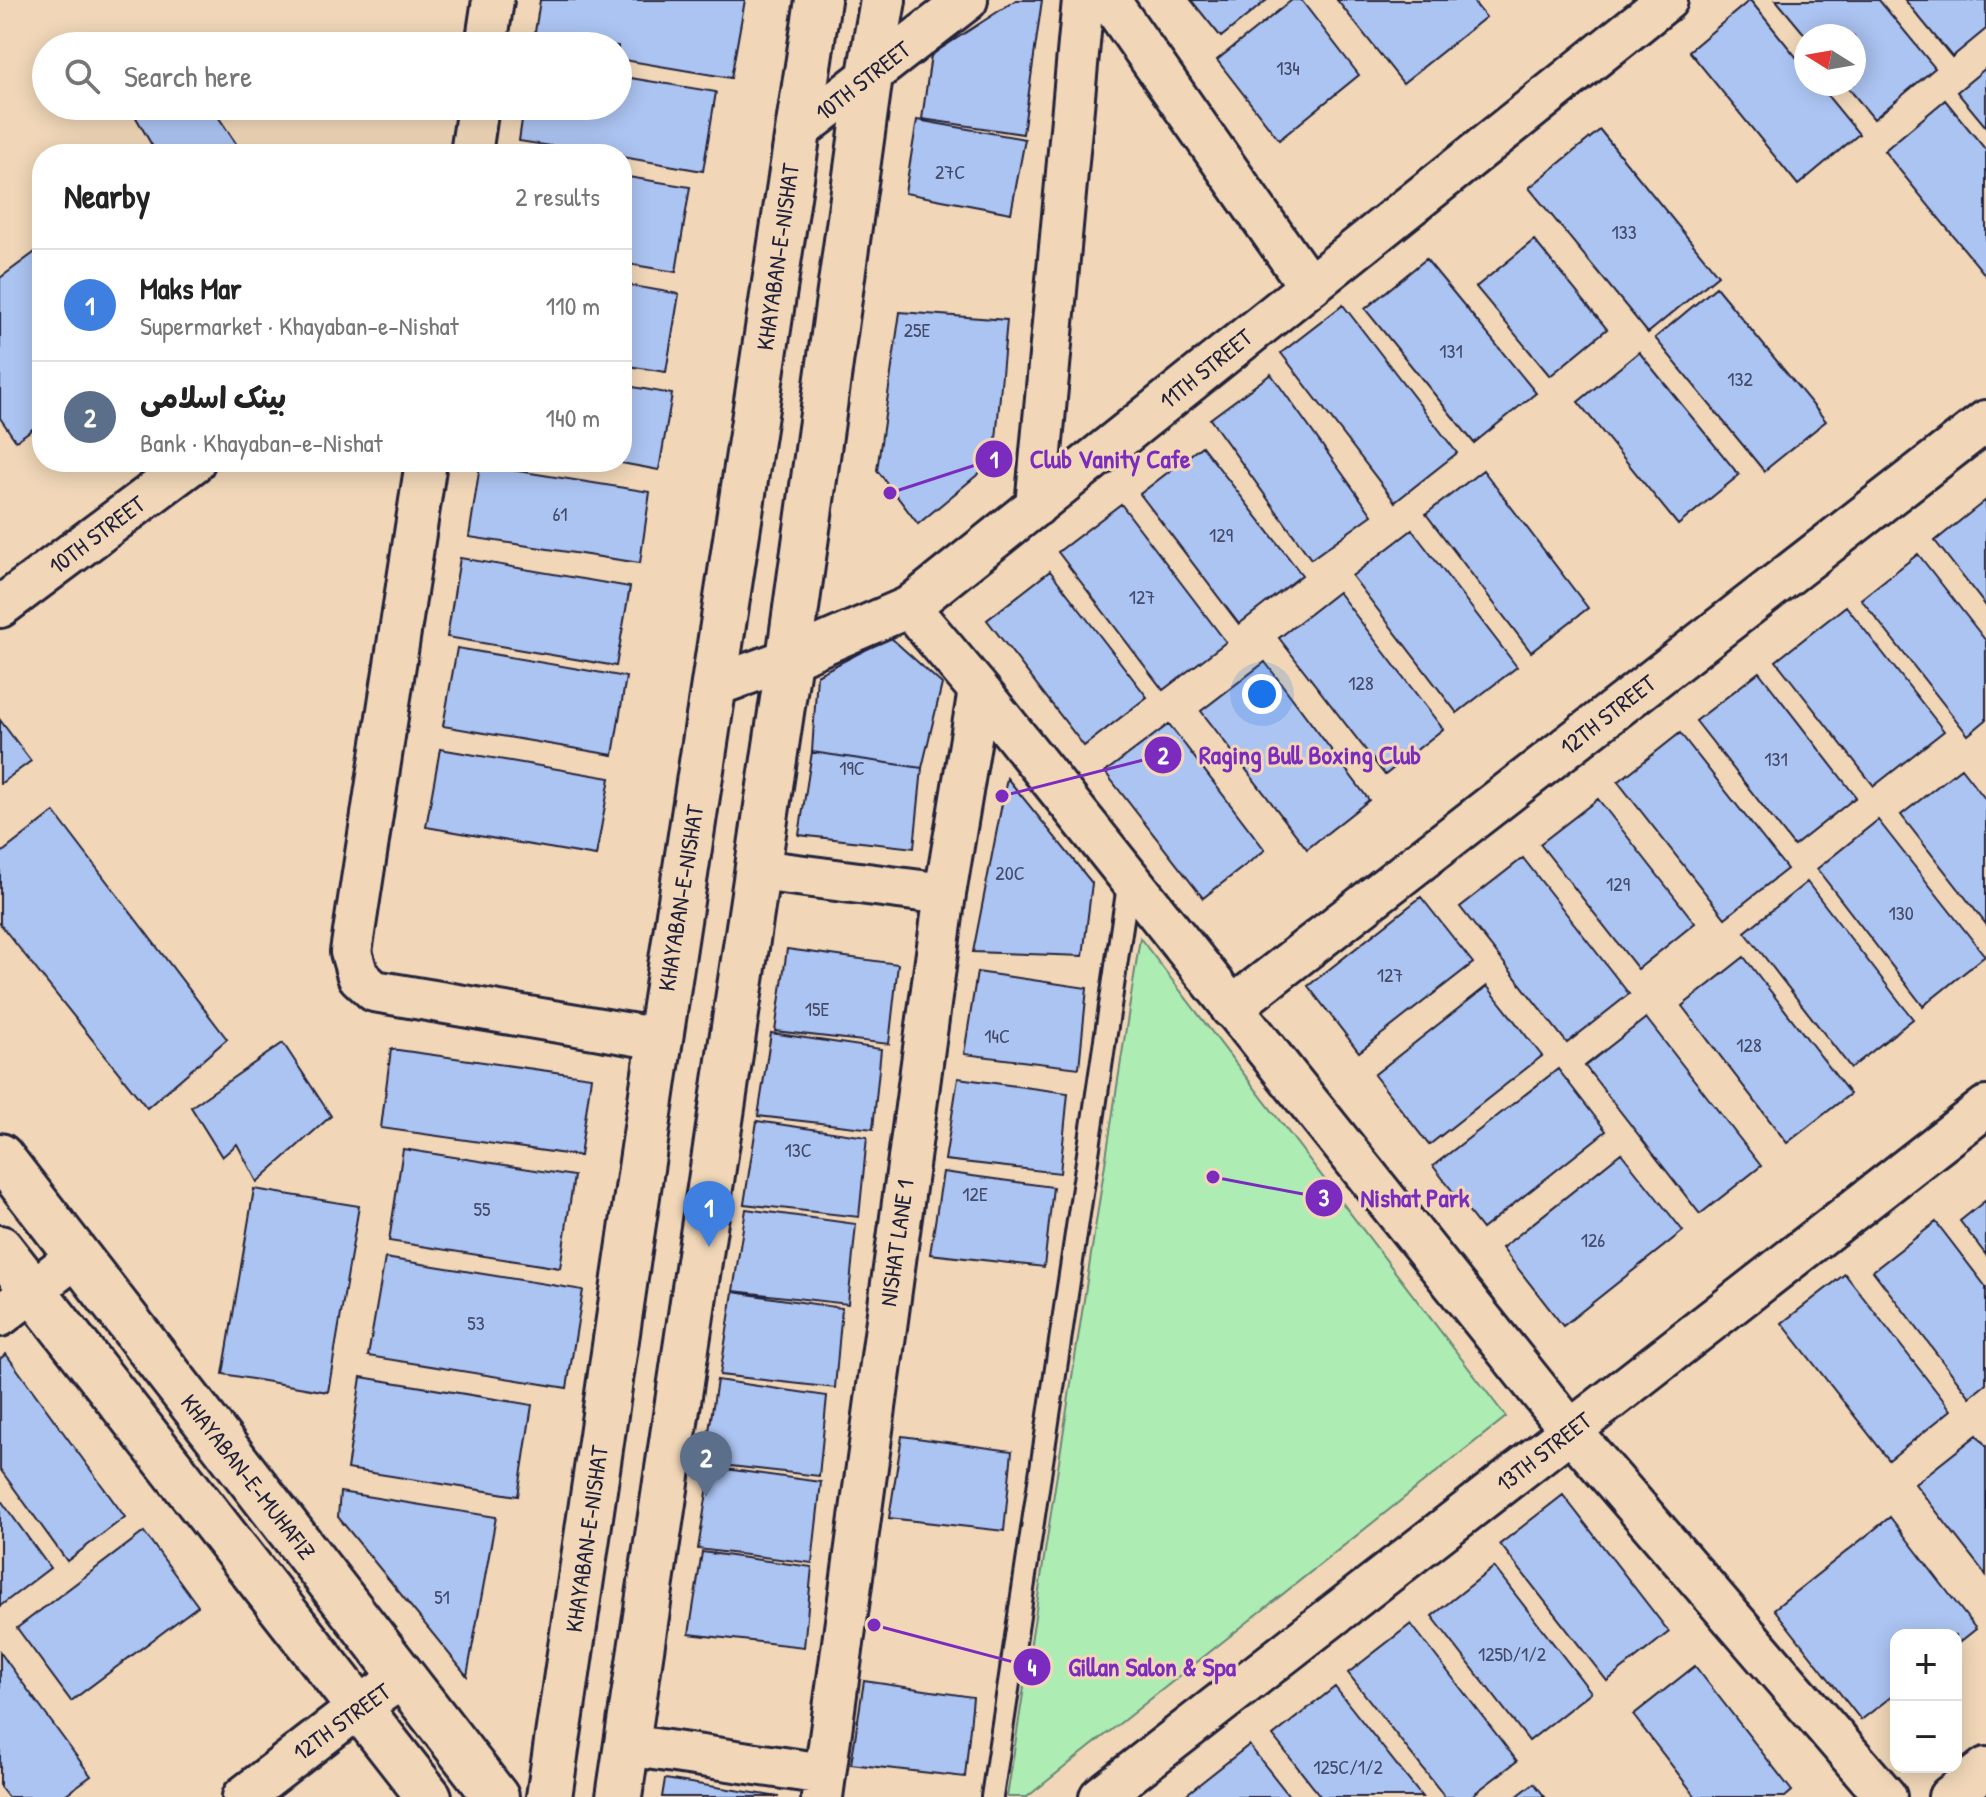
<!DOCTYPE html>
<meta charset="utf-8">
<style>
:root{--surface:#fff;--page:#f6f6f6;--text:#222;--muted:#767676;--line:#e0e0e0;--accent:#7c3aed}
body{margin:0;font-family:"Patrick Hand","Playpen Sans Arabic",sans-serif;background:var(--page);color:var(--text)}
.controls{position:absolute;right:24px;bottom:24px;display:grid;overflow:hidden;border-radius:16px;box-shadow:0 4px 20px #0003}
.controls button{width:72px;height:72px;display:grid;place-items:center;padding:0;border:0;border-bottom:2px solid var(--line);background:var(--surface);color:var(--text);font:40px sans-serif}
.compass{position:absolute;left:1794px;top:24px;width:72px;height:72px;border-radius:50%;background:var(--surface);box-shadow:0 4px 20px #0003;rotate:281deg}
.you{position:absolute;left:1262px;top:694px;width:28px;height:28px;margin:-20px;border:6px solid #fff;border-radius:50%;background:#1a73e8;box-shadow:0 0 0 12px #1a73e833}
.badge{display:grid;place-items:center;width:52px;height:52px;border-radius:50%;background:var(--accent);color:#fff;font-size:26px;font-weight:700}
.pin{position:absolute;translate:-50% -66px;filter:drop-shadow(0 2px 4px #0008)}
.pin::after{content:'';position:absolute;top:42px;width:28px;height:24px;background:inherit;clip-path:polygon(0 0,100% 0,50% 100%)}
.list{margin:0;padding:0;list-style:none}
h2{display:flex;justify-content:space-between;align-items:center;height:104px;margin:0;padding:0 32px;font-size:34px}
h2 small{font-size:26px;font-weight:400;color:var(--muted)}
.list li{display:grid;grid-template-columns:52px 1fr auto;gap:24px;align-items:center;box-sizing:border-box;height:112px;padding:0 32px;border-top:2px solid var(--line)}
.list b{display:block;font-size:30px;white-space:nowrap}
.list p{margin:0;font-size:26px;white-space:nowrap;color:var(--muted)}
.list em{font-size:26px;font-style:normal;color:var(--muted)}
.icon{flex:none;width:44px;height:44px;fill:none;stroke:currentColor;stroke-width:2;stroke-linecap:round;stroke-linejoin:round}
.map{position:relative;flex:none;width:1986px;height:1797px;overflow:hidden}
.search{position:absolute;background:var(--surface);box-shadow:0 4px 20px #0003;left:32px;top:32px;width:600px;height:88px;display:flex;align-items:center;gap:20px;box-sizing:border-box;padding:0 28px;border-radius:44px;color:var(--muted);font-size:30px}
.panel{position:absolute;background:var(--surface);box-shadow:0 4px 20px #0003;left:32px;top:144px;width:600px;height:328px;border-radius:32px}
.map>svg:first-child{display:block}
.green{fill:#adecb3;stroke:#688777;stroke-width:2}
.building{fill:#acc4f2;stroke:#22223b;stroke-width:2}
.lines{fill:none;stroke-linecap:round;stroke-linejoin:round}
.lane-casing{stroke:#22223b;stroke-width:26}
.street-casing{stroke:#22223b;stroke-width:46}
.secondary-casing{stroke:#22223b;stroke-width:50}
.lane{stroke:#f1d7b8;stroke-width:20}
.street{stroke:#f1d7b8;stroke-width:40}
.secondary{stroke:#f1d7b8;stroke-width:44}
.labels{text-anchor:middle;stroke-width:6;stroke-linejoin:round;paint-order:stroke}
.number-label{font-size:20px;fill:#444a69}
.street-label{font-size:24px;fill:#22223b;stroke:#f1d7b8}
.leader{fill:none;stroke:#7b2cbf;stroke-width:3}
.callout-dot{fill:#7b2cbf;stroke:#f1d7b8;stroke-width:3}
.mark-label{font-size:24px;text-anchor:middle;font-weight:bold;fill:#fff}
.callout-label{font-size:26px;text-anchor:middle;font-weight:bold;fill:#7b2cbf;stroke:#f1d7b8;stroke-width:6;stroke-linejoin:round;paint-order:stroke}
</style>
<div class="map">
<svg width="1986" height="1797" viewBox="0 0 1986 1797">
<rect width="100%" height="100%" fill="#f1d7b8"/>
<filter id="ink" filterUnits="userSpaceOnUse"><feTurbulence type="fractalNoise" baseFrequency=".0125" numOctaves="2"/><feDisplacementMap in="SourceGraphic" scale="16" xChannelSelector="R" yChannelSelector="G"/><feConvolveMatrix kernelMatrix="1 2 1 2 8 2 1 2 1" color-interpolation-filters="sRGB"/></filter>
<g filter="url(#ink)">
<path class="green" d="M 1140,938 L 1506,1417 L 1027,1797 L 1007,1797 Z"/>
<path class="building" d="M 540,0 L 745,0 L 731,78 L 618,59 L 618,46 L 533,45 Z
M 1016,0 L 1042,0 L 1023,134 L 922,119 L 931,55 Z
M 1191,0 L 1267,0 L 1221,37 Z
M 1292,0 L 1301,0 L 1359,75 L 1279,140 L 1217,60 Z
M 1337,0 L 1472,0 L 1486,17 L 1403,83 Z
M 1750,0 L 1806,69 L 1806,84 L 1818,84 L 1859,134 L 1798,185 L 1689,51 Z
M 1776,0 L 1879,0 L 1935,68 L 1874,119 L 1845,84 L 1854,84 L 1854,36 L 1806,36 Z
M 1905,0 L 1986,0 L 1986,29 L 1952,57 Z
M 1986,68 L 1986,127 L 1957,92 Z
M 618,76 L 716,92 L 703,171 L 622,157 L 622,154 L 601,154 L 519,141 L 524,106 L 618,106 Z
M 1945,100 L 1986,150 L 1986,276 L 1884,151 Z
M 146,106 L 211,106 L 243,154 L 157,154 L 134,114 Z
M 917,120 L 1025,139 L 1011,213 L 905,193 Z
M 1600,130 L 1718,275 L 1648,333 L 1529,188 Z
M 622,176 L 690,187 L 676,272 L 622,263 Z
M 1534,240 L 1607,329 L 1550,376 L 1476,287 Z
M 42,247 L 42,422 L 16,441 L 0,418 L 0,278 Z
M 1426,259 L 1536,393 L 1474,443 L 1365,309 Z
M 622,284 L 679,294 L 666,372 L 622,365 Z
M 1716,287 L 1826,421 L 1764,471 L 1655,338 Z
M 1343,305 L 1457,453 L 1395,502 L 1281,353 Z
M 900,312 L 1007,320 L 994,461 L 918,524 L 877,470 Z
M 1639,352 L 1739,475 L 1678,525 L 1578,402 Z
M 1271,374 L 1372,515 L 1311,559 L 1210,419 Z
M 622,385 L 672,394 L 659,470 L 616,462 L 622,462 Z
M 1202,446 L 1302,575 L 1239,624 L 1140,494 Z
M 480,465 L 650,492 L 640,563 L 469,537 Z
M 1483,470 L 1588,608 L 1531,652 L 1426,514 Z
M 1986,500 L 1986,606 L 1935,541 Z
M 1121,504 L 1226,642 L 1163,690 L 1058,552 Z
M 1412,530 L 1517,667 L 1457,713 L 1352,576 Z
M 1918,554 L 1986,641 L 1986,720 L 1968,735 L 1861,599 Z
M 460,558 L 630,587 L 616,666 L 447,637 Z
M 1050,571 L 1147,697 L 1084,746 L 987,620 Z
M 1338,592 L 1443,729 L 1385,775 L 1279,638 Z
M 1846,606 L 1944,731 L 1874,786 L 1776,661 Z
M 890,637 L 942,684 L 922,768 L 812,752 L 817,675 Z
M 457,648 L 626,677 L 613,755 L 443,726 Z
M 1265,662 L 1369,800 L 1307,849 L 1201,711 Z
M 1759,672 L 1856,797 L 1794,846 L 1696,721 Z
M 0,720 L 31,761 L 0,784 Z
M 1169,724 L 1265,850 L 1203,898 L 1105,772 Z
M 1680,733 L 1787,869 L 1725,918 L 1618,782 Z
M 440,749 L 610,778 L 596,856 L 426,827 Z
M 812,752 L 922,768 L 914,848 L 799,835 Z
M 1961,768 L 1986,800 L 1986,924 L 1901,815 Z
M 1007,778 L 1092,883 L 1083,956 L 973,952 Z
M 1598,799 L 1695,923 L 1638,969 L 1540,844 Z
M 54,812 L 227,1039 L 147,1108 L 0,924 L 0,854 Z
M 1878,820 L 1985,956 L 1923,1006 L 1817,869 Z
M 1523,858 L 1629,994 L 1567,1043 L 1460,907 Z
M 1807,882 L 1913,1019 L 1851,1068 L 1745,932 Z
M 1421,897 L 1473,963 L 1359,1052 L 1308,986 Z
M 787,949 L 898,964 L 889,1044 L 775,1031 Z
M 1744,957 L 1850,1094 L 1787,1143 L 1682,1006 Z
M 977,972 L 1087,988 L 1079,1068 L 964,1054 Z
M 1487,986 L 1542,1056 L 1429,1145 L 1374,1075 Z
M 1646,1018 L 1761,1166 L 1700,1214 L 1585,1066 Z
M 771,1033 L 881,1049 L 873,1129 L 758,1116 Z
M 283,1043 L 331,1116 L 257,1182 L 237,1144 L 222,1157 L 191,1107 Z
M 391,1049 L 591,1077 L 580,1156 L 381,1128 Z
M 1558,1069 L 1606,1131 L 1482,1229 L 1433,1166 Z
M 958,1078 L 1068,1093 L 1060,1173 L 945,1160 Z
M 757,1121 L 867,1137 L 859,1217 L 744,1204 Z
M 403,1149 L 574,1176 L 560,1268 L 389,1241 Z
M 1621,1153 L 1683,1231 L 1563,1326 L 1502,1248 Z
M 943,1172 L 1053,1187 L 1044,1267 L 930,1254 Z
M 254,1189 L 359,1206 L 328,1392 L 223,1374 Z
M 1986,1200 L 1986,1255 L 1960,1221 Z
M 746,1209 L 856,1224 L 848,1304 L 733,1291 Z
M 1936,1222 L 1986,1287 L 1986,1384 L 1970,1397 L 1873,1271 Z
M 385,1258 L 583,1290 L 567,1388 L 368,1356 Z
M 1845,1274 L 1951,1410 L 1889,1460 L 1782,1323 Z
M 733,1292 L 842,1308 L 835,1388 L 720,1375 Z
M 6,1354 L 125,1517 L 67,1561 L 0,1469 L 0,1359 Z
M 361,1377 L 532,1405 L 518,1496 L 347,1469 Z
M 717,1380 L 827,1396 L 819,1476 L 704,1463 Z
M 1977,1435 L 1986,1446 L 1986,1575 L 1915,1484 Z
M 902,1436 L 1012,1451 L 1004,1531 L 889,1518 Z
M 711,1467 L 821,1482 L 812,1563 L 698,1549 Z
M 340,1492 L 496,1517 L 467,1676 L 338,1517 Z
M 1563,1495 L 1669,1632 L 1607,1681 L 1500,1544 Z
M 0,1499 L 50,1568 L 0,1606 Z
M 1890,1517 L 1976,1629 L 1956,1645 L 1956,1635 L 1896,1635 L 1896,1693 L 1861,1720 L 1774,1609 Z
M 144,1532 L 198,1606 L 71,1701 L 17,1628 Z
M 702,1552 L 812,1567 L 804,1647 L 689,1634 Z
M 1494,1567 L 1591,1692 L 1529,1741 L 1432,1616 Z
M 1411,1624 L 1517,1761 L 1470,1797 L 1445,1797 L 1348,1673 Z
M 0,1652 L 91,1776 L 62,1797 L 8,1797 L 0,1787 Z
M 1695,1666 L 1792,1791 L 1785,1797 L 1696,1797 L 1633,1715 Z
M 864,1681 L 973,1697 L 965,1777 L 851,1764 Z
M 1335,1687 L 1422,1797 L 1321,1797 L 1273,1736 Z
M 1249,1745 L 1290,1797 L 1183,1797 Z
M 665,1779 L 779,1797 L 662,1797 Z
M 1534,1783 L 1545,1797 L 1516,1797 Z"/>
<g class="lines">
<g class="lane-casing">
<path id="lane" d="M 992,1797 L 1129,879"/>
</g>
<g class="street-casing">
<path id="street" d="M 1109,0 L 1309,286
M 486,46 L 493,0
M 797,132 L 967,0
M 471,154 L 478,106
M 426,462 L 351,952 L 358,976 L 374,991 L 660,1039
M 1036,506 L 1083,0
M 0,607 L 194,462
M 909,607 L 979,690 L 1571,1431 L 1886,1797
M 714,686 L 789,659 L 909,607 L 1667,0
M 758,870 L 945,894
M 1231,1008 L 1986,421
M 0,1316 L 77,1256
M 627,1745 L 824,1774
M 243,1797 L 358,1708 L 403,1677
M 822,1797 L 945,894 L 979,690
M 1100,1797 L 1986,1107
M 1949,1797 L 1986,1768"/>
</g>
<g class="secondary-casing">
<path id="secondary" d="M 0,1156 L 496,1797
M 0,1248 L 429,1797
M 549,1797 L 660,1039 L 818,0
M 619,1797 L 789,659 L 870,75 L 883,0"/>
</g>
<use href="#lane" class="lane"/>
<use href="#street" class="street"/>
<use href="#secondary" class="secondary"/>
</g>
</g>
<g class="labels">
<g class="number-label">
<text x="1288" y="75">134</text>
<text x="950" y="179">27C</text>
<text x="1624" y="239">133</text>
<text x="917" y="337">25E</text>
<text x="1451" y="358">131</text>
<text x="1740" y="386">132</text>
<text x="560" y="521">61</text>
<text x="1221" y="542">129</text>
<text x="1142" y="604">127</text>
<text x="1361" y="690">128</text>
<text x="1776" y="766">131</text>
<text x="852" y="775">19C</text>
<text x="1010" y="880">20C</text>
<text x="1618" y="891">129</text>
<text x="1901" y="920">130</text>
<text x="1390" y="982">127</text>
<text x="817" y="1016">15E</text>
<text x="997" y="1043">14C</text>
<text x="1749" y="1052">128</text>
<text x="798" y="1157">13C</text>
<text x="975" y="1201">12E</text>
<text x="482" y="1216">55</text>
<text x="1593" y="1247">126</text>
<text x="476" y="1330">53</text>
<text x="442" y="1604">51</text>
<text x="1512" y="1661">125D/1/2</text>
<text x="1348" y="1774">125C/1/2</text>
</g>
<g class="street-label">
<text transform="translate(863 81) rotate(-38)" y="8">10TH STREET</text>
<text transform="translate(778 257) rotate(-82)" y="8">KHAYABAN-E-NISHAT</text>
<text transform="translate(1206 369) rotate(-39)" y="8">11TH STREET</text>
<text transform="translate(97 535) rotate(-37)" y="8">10TH STREET</text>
<text transform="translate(1608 715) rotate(-38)" y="8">12TH STREET</text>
<text transform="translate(681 898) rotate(-81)" y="8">KHAYABAN-E-NISHAT</text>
<text transform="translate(897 1243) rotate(-82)" y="8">NISHAT LANE 1</text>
<text transform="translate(1544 1452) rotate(-38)" y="8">13TH STREET</text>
<text transform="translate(248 1477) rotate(52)" y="8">KHAYABAN-E-MUHAFIZ</text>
<text transform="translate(587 1539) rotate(-82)" y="8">KHAYABAN-E-NISHAT</text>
<text transform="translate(342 1722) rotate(-36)" y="8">12TH STREET</text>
</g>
</g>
<path class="leader" d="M890 493L994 459M1002 796L1163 755M1213 1177L1324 1198M874 1625L1032 1667"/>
<g class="callout-dot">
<circle cx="890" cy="493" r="8"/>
<circle cx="1002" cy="796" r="8"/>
<circle cx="1213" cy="1177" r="8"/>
<circle cx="874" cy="1625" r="8"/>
<circle cx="994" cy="459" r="20"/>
<circle cx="1163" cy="755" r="20"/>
<circle cx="1324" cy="1198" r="20"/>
<circle cx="1032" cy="1667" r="20"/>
</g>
<g class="mark-label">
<text x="994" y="468">1</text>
<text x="1163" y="764">2</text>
<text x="1324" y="1206">3</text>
<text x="1032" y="1676">4</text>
</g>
<g class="callout-label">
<text x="1110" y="468">Club Vanity Cafe</text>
<text x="1310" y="764">Raging Bull Boxing Club</text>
<text x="1415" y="1207">Nishat Park</text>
<text x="1152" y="1676">Gillan Salon &amp; Spa</text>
</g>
</svg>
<div class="controls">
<button>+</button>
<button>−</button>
</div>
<svg class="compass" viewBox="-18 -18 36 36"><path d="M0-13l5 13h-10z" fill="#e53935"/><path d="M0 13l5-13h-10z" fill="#767676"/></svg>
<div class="you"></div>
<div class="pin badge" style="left:709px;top:1247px;background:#3f7fe0">1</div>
<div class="pin badge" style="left:706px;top:1497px;background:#5c6f8a">2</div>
<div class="search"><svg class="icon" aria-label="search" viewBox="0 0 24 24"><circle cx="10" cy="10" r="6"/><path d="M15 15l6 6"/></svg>Search here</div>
<section class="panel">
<h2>Nearby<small>2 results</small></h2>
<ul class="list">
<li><span class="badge" style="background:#3f7fe0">1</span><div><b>Maks Mar</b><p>Supermarket · Khayaban-e-Nishat</p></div><em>110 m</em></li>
<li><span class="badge" style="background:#5c6f8a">2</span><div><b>بینک اسلامی</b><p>Bank · Khayaban-e-Nishat</p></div><em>140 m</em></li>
</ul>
</section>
</div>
